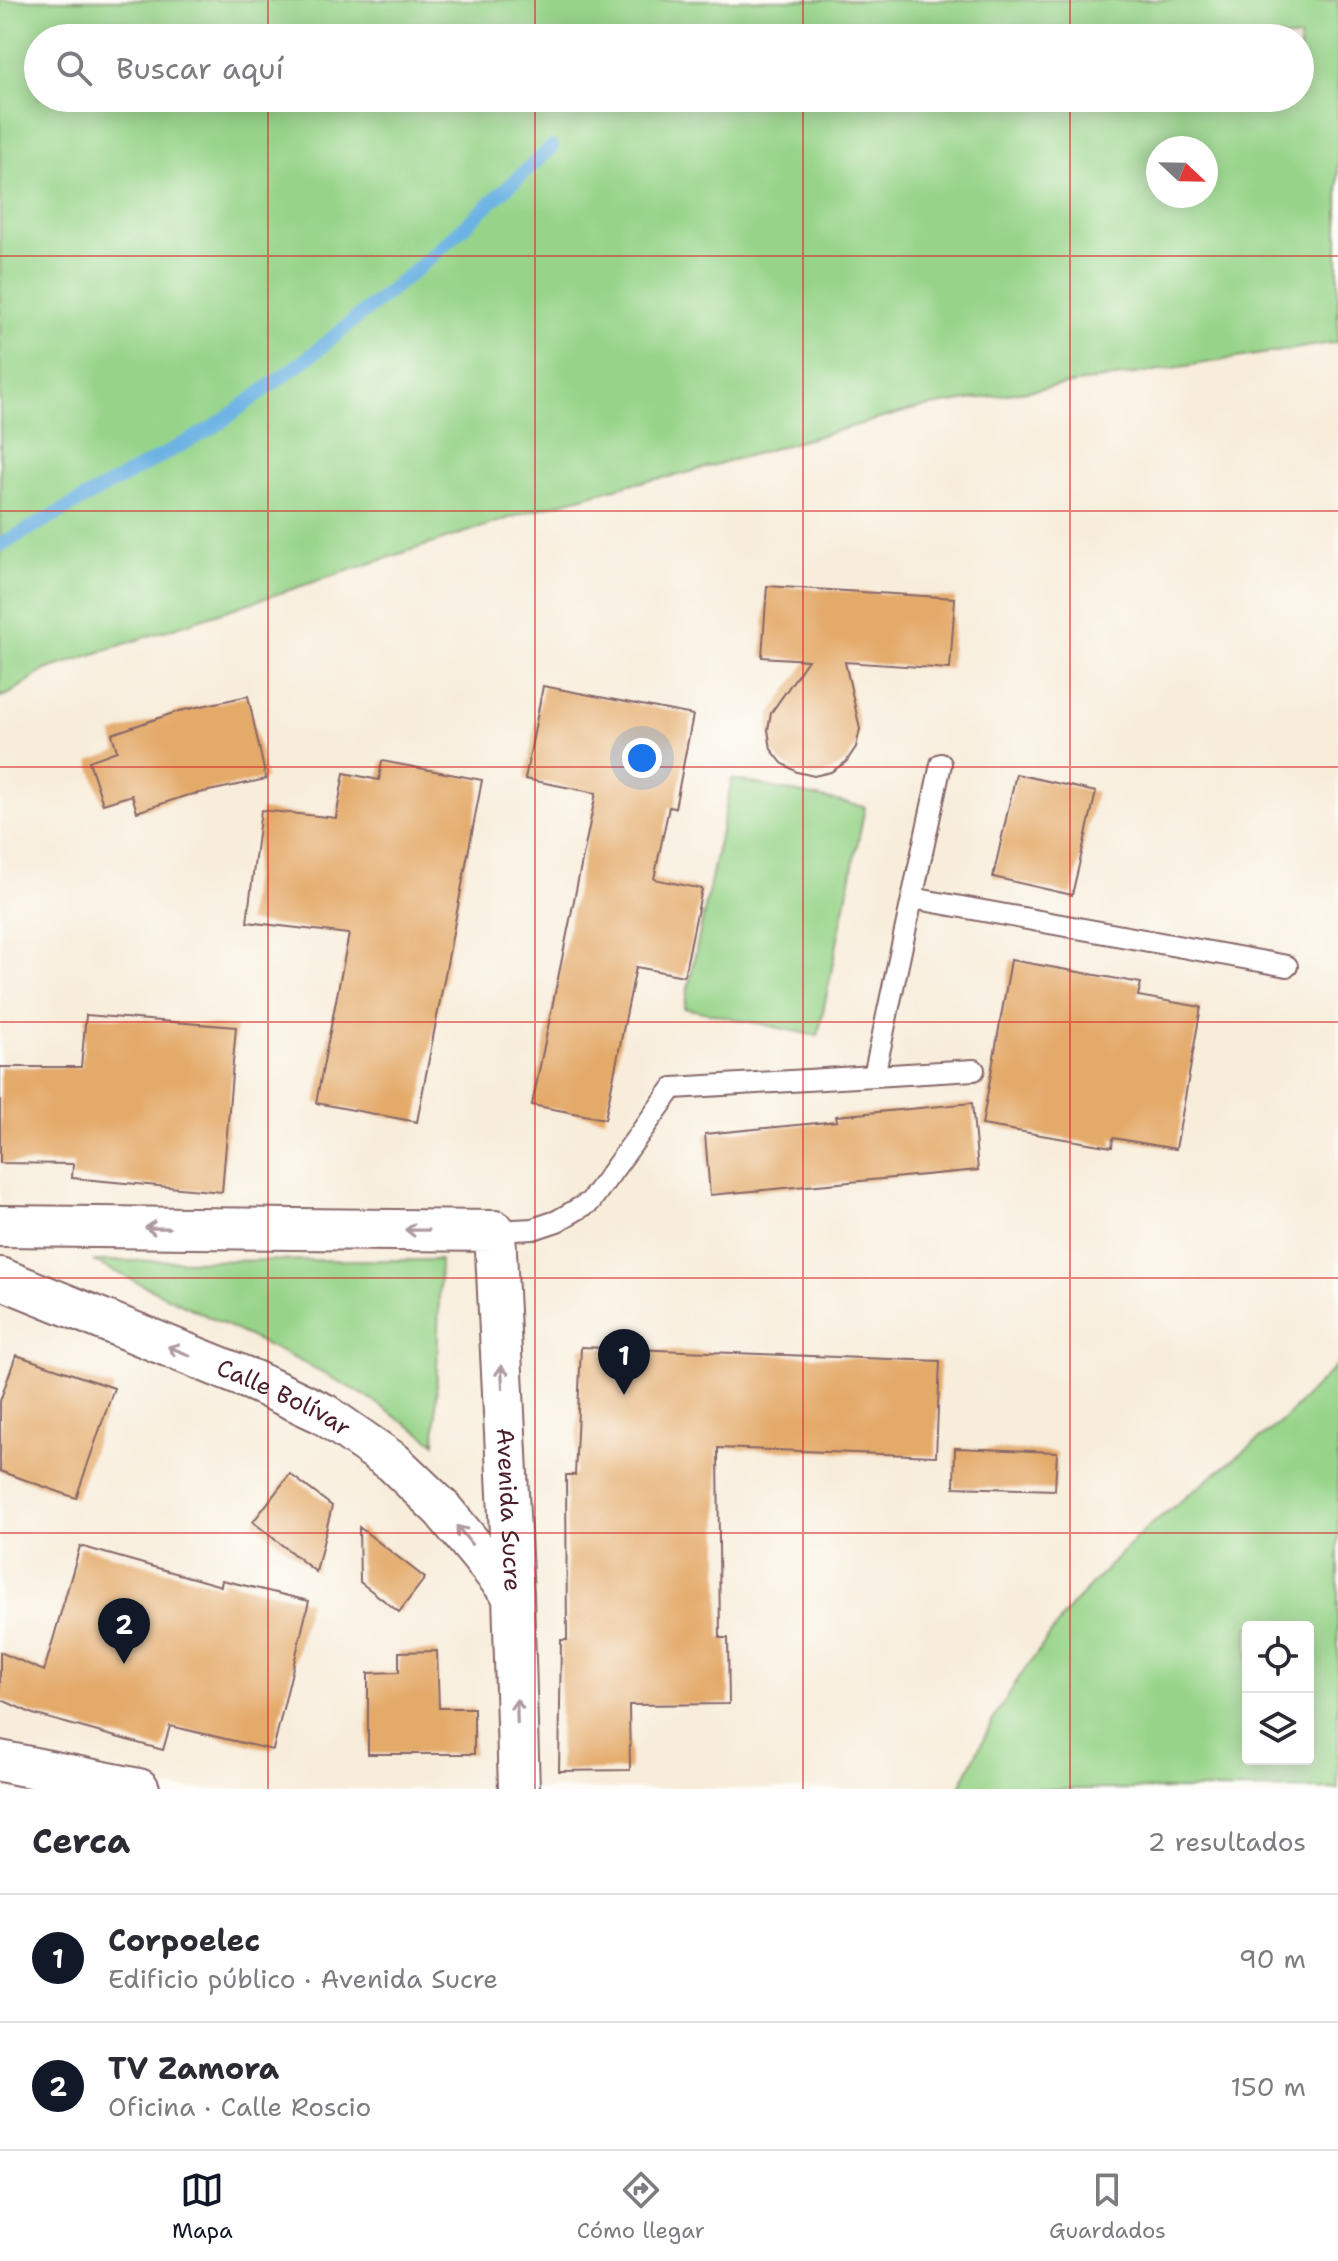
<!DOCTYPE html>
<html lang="es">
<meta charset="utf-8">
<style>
:root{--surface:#fff;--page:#f7f7f7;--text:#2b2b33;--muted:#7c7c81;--line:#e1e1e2;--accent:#111827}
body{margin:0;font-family:"Shantell Sans",sans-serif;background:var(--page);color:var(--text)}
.controls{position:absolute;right:24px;bottom:24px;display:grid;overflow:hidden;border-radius:8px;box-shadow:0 4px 20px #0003}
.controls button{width:72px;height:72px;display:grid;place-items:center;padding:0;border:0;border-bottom:2px solid var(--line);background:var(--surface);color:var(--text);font:40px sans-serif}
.compass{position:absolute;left:1146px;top:136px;width:72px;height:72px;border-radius:50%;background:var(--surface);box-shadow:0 4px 20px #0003;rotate:112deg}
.you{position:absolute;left:642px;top:758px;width:28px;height:28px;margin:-20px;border:6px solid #fff;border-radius:50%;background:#1a73e8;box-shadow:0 0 0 12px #1a73e833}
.badge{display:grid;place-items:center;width:52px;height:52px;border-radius:50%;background:var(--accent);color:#fff;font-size:26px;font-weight:700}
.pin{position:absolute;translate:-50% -66px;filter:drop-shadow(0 2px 4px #0008)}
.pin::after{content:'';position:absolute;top:42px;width:28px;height:24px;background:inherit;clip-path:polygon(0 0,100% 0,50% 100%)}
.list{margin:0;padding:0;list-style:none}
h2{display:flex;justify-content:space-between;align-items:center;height:104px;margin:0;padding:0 32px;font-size:34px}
h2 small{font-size:26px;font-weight:400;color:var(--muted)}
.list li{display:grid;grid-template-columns:52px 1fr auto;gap:24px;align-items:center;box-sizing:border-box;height:128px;padding:0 32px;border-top:2px solid var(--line)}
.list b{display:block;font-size:30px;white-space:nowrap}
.list p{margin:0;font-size:26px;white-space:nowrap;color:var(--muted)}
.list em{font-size:26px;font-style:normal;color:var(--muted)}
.icon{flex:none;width:44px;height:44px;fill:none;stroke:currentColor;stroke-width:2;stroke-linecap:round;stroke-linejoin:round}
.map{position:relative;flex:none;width:1338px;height:1789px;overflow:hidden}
.search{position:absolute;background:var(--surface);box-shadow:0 4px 20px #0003;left:24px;right:24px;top:24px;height:88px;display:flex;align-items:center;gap:20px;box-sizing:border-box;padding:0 28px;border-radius:44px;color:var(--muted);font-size:30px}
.sheet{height:360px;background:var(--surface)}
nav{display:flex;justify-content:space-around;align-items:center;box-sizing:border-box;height:112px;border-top:2px solid var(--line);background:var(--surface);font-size:22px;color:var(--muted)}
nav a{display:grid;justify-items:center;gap:4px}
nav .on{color:var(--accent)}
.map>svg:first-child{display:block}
.green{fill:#97d489;stroke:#707a5a;stroke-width:2;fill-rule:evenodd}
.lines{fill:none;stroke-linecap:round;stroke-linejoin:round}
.stream{stroke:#6cb2e3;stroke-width:14}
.building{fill:#e4aa6a}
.service-casing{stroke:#876769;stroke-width:24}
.minor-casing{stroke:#876769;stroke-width:44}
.service{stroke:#fff;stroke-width:20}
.minor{stroke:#fff;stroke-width:40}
.oneway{stroke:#ae9aa0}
.grid{fill:none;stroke:#d62828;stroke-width:2;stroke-opacity:0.55}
.labels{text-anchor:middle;stroke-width:6;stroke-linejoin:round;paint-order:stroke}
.street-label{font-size:24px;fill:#4a1f2b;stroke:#fdfcf7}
</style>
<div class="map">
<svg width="1338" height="1789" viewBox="0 0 1338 1789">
<rect width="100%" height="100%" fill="#fdfcf7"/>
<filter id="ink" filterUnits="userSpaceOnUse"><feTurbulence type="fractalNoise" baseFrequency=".0125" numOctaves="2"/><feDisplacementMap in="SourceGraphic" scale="16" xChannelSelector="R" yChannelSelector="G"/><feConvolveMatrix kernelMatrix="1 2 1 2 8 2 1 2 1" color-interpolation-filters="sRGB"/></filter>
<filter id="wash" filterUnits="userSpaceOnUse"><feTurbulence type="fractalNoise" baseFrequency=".006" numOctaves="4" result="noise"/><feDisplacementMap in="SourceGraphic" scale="32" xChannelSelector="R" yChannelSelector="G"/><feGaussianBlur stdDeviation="1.8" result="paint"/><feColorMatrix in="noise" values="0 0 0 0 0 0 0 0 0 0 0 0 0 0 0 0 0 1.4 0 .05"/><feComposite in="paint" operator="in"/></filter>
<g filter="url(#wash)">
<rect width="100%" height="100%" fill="#f8eddb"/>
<path class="green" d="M 0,0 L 1338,0 L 1338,342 L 918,408 L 679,475 L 630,484 L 531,511 L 45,670 L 9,694 L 0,697 ZM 1300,38 L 1300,98 L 38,98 L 38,38 ZM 1206,148 L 1206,196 L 1158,196 L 1158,148 Z
M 732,779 L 865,807 L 818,1036 L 684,1008 Z
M 440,1260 L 435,1443 L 364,1395 L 306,1364 L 93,1261 Z
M 1338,1364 L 1338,1789 L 959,1789 L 991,1724 L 1016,1682 L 1072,1605 L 1143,1531 L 1281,1422 ZM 1308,1627 L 1308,1759 L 1248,1759 L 1248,1627 Z"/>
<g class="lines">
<path class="stream" d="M 0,545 L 214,427 L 309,357 L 424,263 L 552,147"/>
</g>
<g id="blocks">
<path class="building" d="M 767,586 L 955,598 L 950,669 L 845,662 L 860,729 L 856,747 L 846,762 L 831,772 L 814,776 L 797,772 L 782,763 L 771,749 L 768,730 L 771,713 L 808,660 L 762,657 Z
M 543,686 L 693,715 L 675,808 L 669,807 L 654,879 L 702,889 L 684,976 L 636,967 L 605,1119 L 532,1105 L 596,793 L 525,779 Z
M 248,696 L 266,779 L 185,796 L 137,812 L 132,795 L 103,804 L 89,761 L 117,751 L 112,734 L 179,711 Z
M 382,761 L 482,780 L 417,1122 L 316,1103 L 349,934 L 247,922 L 261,810 L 336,818 L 344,773 L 379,780 Z
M 1016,774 L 1096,792 L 1072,895 L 993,877 Z
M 1011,960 L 1141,983 L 1138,996 L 1201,1007 L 1176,1149 L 1113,1138 L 1112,1147 L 982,1125 Z
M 86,1015 L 236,1027 L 222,1192 L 72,1178 L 73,1164 L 0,1163 L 0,1067 L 81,1067 Z
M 972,1103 L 978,1170 L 710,1195 L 705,1134 L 837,1121 L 836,1116 Z
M 581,1347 L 940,1361 L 936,1456 L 718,1448 L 720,1638 L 728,1638 L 729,1704 L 629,1705 L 630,1770 L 559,1771 L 561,1640 L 567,1640 L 566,1475 L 575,1475 Z
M 16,1355 L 114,1388 L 76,1498 L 0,1471 L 0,1401 Z
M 955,1448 L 1057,1452 L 1055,1490 L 954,1487 Z
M 290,1474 L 332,1506 L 316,1572 L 253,1522 Z
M 359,1527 L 425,1578 L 399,1612 L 360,1582 Z
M 80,1546 L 221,1586 L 222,1580 L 309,1601 L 273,1750 L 170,1726 L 163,1750 L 33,1714 L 0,1699 L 0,1652 L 44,1671 Z
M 437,1651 L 439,1708 L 474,1708 L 474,1754 L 368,1754 L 368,1673 L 399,1672 L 399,1652 Z"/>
</g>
</g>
<g filter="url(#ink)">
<use href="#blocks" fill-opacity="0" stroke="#876769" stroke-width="2"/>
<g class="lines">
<g class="service-casing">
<path id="service" d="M 912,898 L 1287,966
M 874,1076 L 941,764
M 495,1231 L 533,1229 L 557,1221 L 590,1202 L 673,1088 L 974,1070"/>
</g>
<g class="minor-casing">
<g id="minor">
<path id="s1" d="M 0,1226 L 495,1231 L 513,1595 L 519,1789"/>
<path id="s2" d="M 0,1278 L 254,1381 L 324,1414 L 393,1462 L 442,1509 L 513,1595"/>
<path d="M 0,1761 L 139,1789"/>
</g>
</g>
<use href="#service" class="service"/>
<use href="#minor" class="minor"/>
</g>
<defs><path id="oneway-shaft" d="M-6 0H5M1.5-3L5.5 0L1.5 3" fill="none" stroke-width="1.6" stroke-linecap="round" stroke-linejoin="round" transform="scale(2)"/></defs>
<g class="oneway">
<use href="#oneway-shaft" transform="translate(157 1228) rotate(-179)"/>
<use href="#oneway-shaft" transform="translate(417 1230) rotate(-179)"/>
<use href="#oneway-shaft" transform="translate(179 1351) rotate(-158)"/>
<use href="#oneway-shaft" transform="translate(502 1377) rotate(-93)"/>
<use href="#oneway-shaft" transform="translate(464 1535) rotate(-129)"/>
<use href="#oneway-shaft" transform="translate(517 1711) rotate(-91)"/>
</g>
</g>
<path class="grid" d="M 268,0 L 268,38M 535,0 L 535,38M 803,0 L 803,38M 1070,0 L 1070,38M 268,98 L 268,1789M 535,98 L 535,1789M 803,98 L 803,1789M 1070,98 L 1070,1789M 0,256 L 1338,256M 0,511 L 1338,511M 0,767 L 1338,767M 0,1022 L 1338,1022M 0,1278 L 1338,1278M 0,1533 L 1338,1533"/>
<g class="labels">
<g class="street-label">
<text dy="8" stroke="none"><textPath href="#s2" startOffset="308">Calle Bolívar</textPath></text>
<text dy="8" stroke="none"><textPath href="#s1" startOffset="774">Avenida Sucre</textPath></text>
</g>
</g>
</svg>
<div class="controls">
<button><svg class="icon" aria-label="locate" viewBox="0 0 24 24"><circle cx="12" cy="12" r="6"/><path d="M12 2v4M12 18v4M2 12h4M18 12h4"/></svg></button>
<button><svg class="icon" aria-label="layers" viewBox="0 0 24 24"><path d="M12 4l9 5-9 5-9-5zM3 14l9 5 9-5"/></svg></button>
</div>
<svg class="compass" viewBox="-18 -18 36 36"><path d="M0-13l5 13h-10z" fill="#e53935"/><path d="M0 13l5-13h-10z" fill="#7c7c81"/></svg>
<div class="you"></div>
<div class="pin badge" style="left:624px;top:1395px">1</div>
<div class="pin badge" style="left:124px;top:1664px">2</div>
<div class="search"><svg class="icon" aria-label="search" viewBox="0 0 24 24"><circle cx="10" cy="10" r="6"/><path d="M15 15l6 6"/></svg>Buscar aquí</div>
</div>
<section class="sheet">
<h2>Cerca<small>2 resultados</small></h2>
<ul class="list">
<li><span class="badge">1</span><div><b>Corpoelec</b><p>Edificio público · Avenida Sucre</p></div><em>90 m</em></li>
<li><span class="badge">2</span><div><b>TV Zamora</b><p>Oficina · Calle Roscio</p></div><em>150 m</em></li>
</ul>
</section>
<nav>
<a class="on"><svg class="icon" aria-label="map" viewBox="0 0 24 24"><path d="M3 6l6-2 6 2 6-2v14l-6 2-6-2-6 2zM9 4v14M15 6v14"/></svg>Mapa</a>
<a><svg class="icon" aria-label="directions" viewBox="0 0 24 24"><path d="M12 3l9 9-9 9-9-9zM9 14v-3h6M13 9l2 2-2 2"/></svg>Cómo llegar</a>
<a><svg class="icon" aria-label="saved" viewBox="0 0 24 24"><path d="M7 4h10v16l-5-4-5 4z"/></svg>Guardados</a>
</nav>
